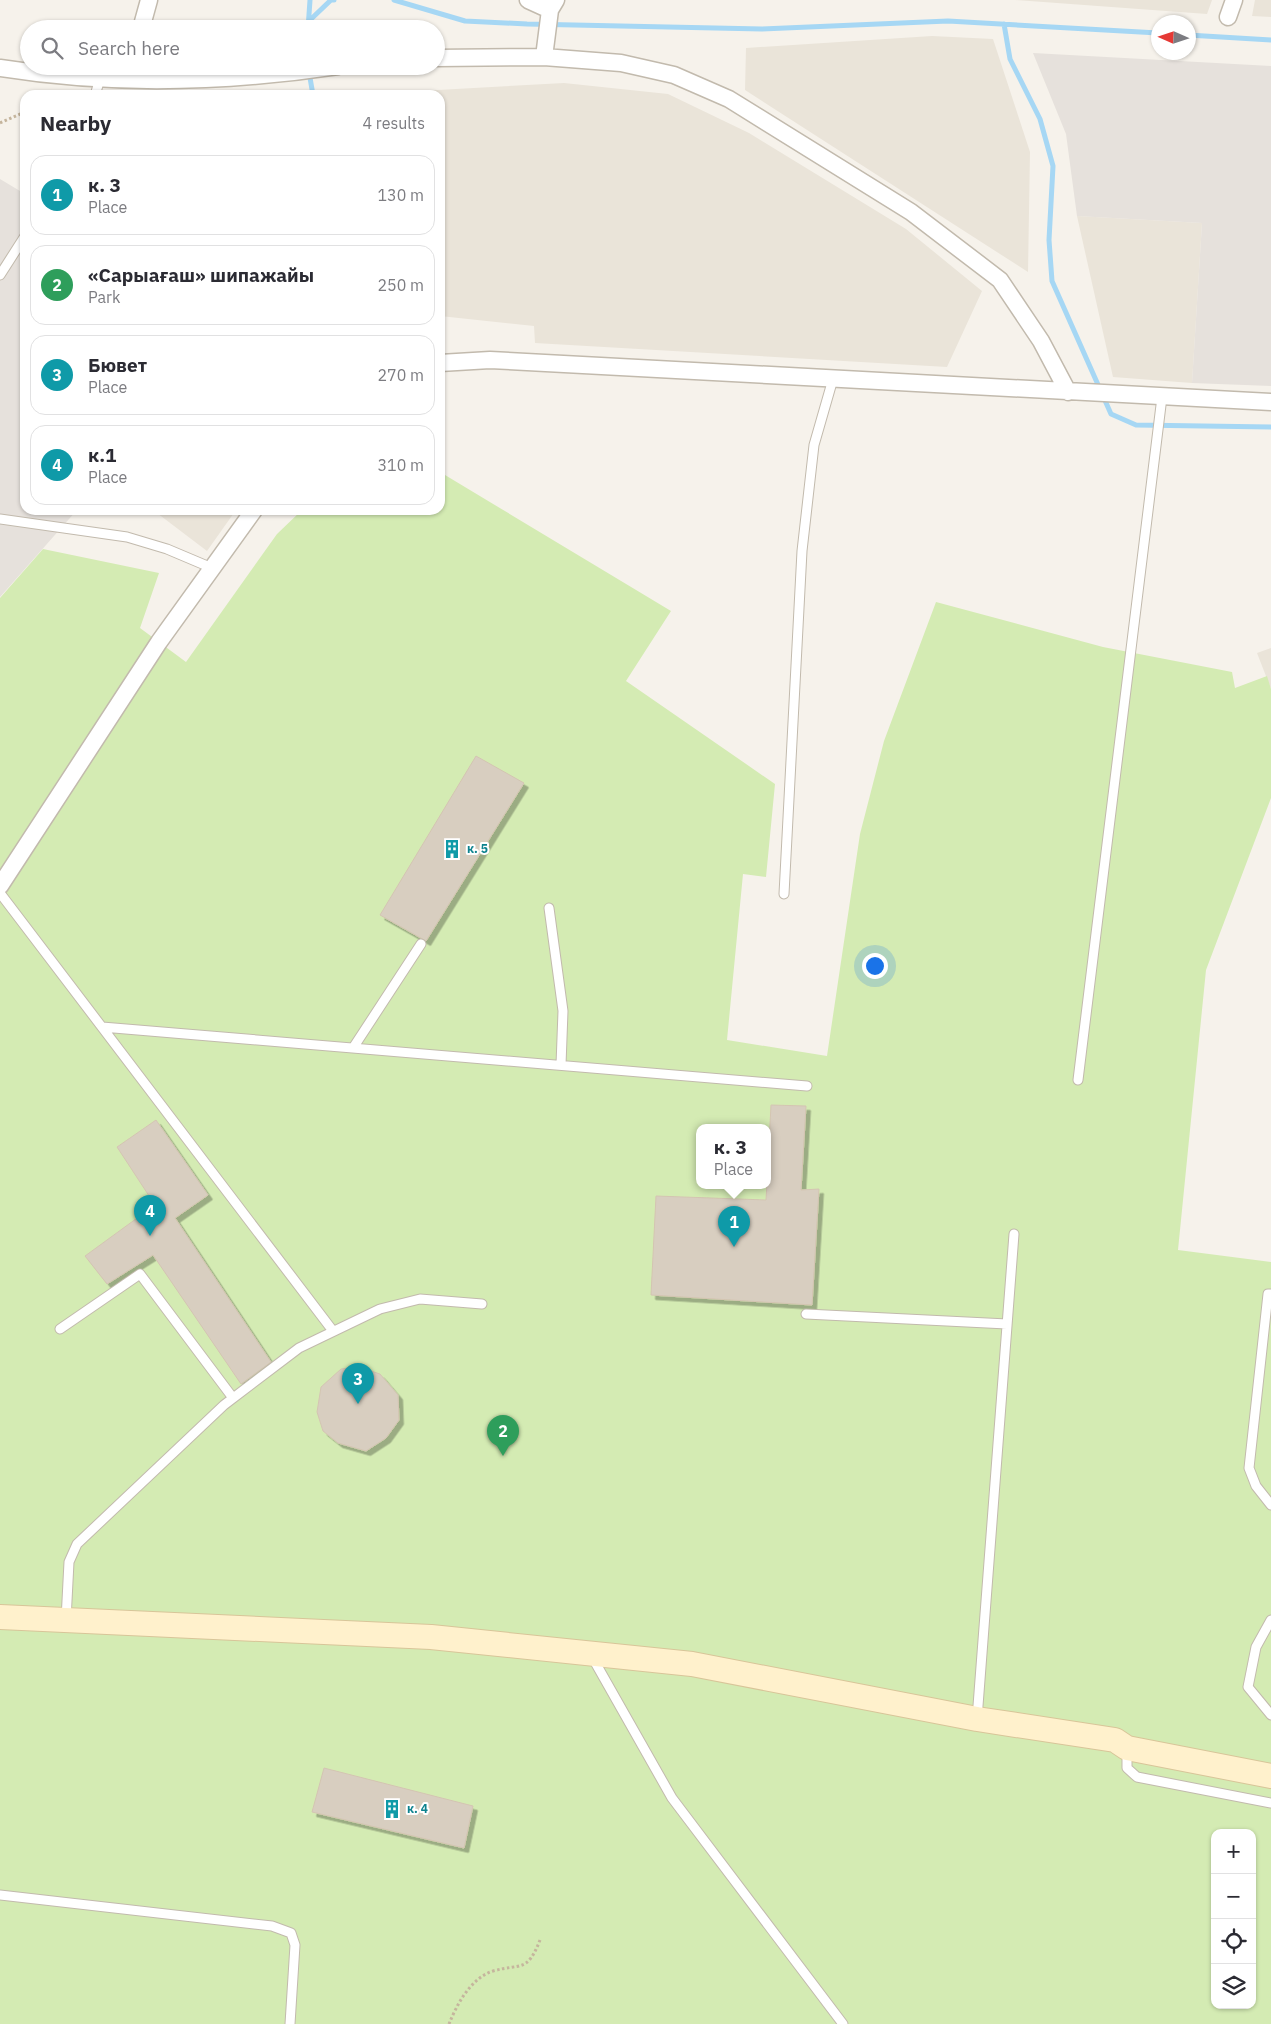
<!DOCTYPE html>
<meta charset="utf-8">
<style>
:root{--surface:#fff;--page:#f7f7f7;--text:#2b2b33;--muted:#7c7c81;--line:#e1e1e2;--accent:#0b8043}
body{margin:0;font-family:"IBM Plex Sans",sans-serif;background:var(--page);color:var(--text)}
.controls{position:absolute;right:15px;bottom:15px;display:grid;overflow:hidden;border-radius:10px;box-shadow:0 1px 4px #0004}
.controls button{width:45px;height:45px;display:grid;place-items:center;padding:0;border:0;border-bottom:1px solid var(--line);background:var(--surface);color:var(--text);font:25px sans-serif}
.compass{position:absolute;left:1151px;top:15px;width:45px;height:45px;border-radius:50%;background:var(--surface);box-shadow:0 1px 4px #0004;rotate:273deg}
.you{position:absolute;left:874px;top:965px;width:18px;height:18px;margin:-12px;border:4px solid #fff;border-radius:50%;background:#1a73e8;box-shadow:0 0 0 8px #1a73e833}
.badge{display:grid;place-items:center;width:32px;height:32px;border-radius:50%;background:var(--accent);color:#fff;font-size:16px;font-weight:700}
.pin{position:absolute;translate:-50% -41px;filter:drop-shadow(0 1px 2px #0008)}
.pin::after{content:'';position:absolute;top:26px;width:18px;height:15px;background:inherit;clip-path:polygon(0 0,100% 0,50% 100%)}
.popup{position:absolute;left:696px;top:1124px;width:75px;height:65px;box-sizing:border-box;display:grid;place-content:center;border-radius:10px;background:var(--surface);filter:drop-shadow(0 1px 4px #0005);font-size:16px;white-space:nowrap;color:var(--muted)}
.popup b{font-size:19px;color:var(--text)}
.popup::after{content:'';position:absolute;left:50%;top:100%;margin-left:-10px;border:10px solid transparent;border-top-color:var(--surface)}
.list{margin:0;padding:0;list-style:none}
h2{display:flex;justify-content:space-between;align-items:center;height:65px;margin:0;padding:0 20px;font-size:21px}
h2 small{font-size:16px;font-weight:400;color:var(--muted)}
.list li{display:grid;grid-template-columns:32px 1fr auto;gap:15px;align-items:center;box-sizing:border-box;height:80px;margin:0 10px 10px;padding:0 10px;border:1px solid var(--line);border-radius:15px}
.list b{display:block;font-size:19px;white-space:nowrap}
.list p{margin:0;font-size:16px;white-space:nowrap;color:var(--muted)}
.list em{font-size:16px;font-style:normal;color:var(--muted)}
.icon{flex:none;width:28px;height:28px;fill:none;stroke:currentColor;stroke-width:2;stroke-linecap:round;stroke-linejoin:round}
.map{position:relative;flex:none;width:1271px;height:2024px;overflow:hidden}
.search{position:absolute;background:var(--surface);box-shadow:0 1px 4px #0004;left:20px;top:20px;width:425px;height:55px;display:flex;align-items:center;gap:12px;box-sizing:border-box;padding:0 18px;border-radius:28px;color:var(--muted);font-size:19px}
.panel{position:absolute;background:var(--surface);box-shadow:0 1px 4px #0004;left:20px;top:90px;width:425px;height:425px;border-radius:15px}
.map>svg:first-child{display:block}
.residential{fill:#eae4d9}
.industrial{fill:#e6e1dc}
.green{fill:#d4ebb3;fill-rule:evenodd}
.lines{fill:none;stroke-linecap:round;stroke-linejoin:round}
.stream{stroke:#a6d7f4;stroke-width:5}
.building{fill:#d8cec0;stroke:#d4c5b2;filter:url(#shadow)}
.service-casing{stroke:#c2baad;stroke-width:11}
.minor-casing{stroke:#c2baad;stroke-width:19}
.secondary-casing{stroke:#d8c599;stroke-width:26}
.path{stroke:#c5b59d;stroke-width:3;stroke-dasharray:2.5 2.5;stroke-linecap:butt}
.service{stroke:#fff;stroke-width:9}
.minor{stroke:#fff;stroke-width:16}
.secondary{stroke:#fff1cc;stroke-width:24}
.labels{text-anchor:middle;stroke-width:4;stroke-linejoin:round;paint-order:stroke}
.culture-label{font-size:12px;font-weight:bold;fill:#0d838f;stroke:#fff;text-anchor:start}
</style>
<div class="map">
<svg width="1271" height="2024" viewBox="0 0 1271 2024">
<defs>
<filter id="shadow"><feDropShadow dx="4.5" dy="4.5" stdDeviation="0" flood-color="#0004"/></filter>
</defs>
<rect width="100%" height="100%" fill="#f6f2eb"/>
<path class="residential" d="M 1015,0 L 1212,0 L 1207,14 Z
M 1255,0 L 1271,0 L 1271,17 L 1252,16 Z
M 932,36 L 993,39 L 1030,152 L 1028,272 L 745,90 L 746,48 Z
M 564,83 L 668,94 L 749,133 L 906,229 L 982,291 L 947,367 L 535,343 L 534,326 L 440,316 L 440,95 L 347,95 Z
M 1077,216 L 1202,223 L 1192,383 L 1113,377 Z
M 153,510 L 236,510 L 207,551 Z
M 1271,648 L 1271,689 L 1257,653 Z"/>
<path class="industrial" d="M 1033,53 L 1271,66 L 1271,386 L 1192,383 L 1202,223 L 1077,216 L 1066,134 Z
M 0,179 L 25,194 L 25,510 L 77,510 L 0,597 Z"/>
<path class="green" d="M 440,472 L 671,611 L 626,681 L 775,784 L 766,877 L 743,874 L 727,1040 L 827,1056 L 860,834 L 884,741 L 936,602 L 1103,647 L 1232,672 L 1235,688 L 1267,676 L 1271,689 L 1271,798 L 1206,970 L 1178,1250 L 1271,1262 L 1271,2024 L 0,2024 L 0,598 L 43,549 L 159,573 L 140,628 L 186,662 L 277,534 L 302,510 L 440,510 ZM 700,1128 L 768,1128 L 768,1186 L 700,1186 ZM 1215,1833 L 1252,1833 L 1252,2005 L 1215,2005 Z"/>
<g class="lines">
<path class="stream" d="M 394,0 L 465,21 L 527,24 L 762,29 L 948,21 L 1158,33
M 309,21 L 331,0 L 334,0
M 1004,24 L 1010,59 L 1040,119 L 1053,166 L 1049,240 L 1052,281 L 1111,414 L 1136,425 L 1271,427
M 308,29 L 310,0
M 1188,35 L 1271,40
M 309,72 L 313,95"/>
</g>
<path class="building" d="M 476,756 L 524,783 L 426,941 L 380,915 Z
M 771,1105 L 806,1106 L 801,1190 L 819,1189 L 812,1305 L 651,1295 L 656,1196 L 766,1200 Z
M 156,1120 L 208,1195 L 175,1218 L 271,1362 L 241,1384 L 153,1255 L 107,1284 L 85,1256 L 155,1205 L 117,1147 Z
M 359,1367 L 380,1374 L 398,1395 L 399,1420 L 386,1438 L 366,1451 L 338,1443 L 323,1431 L 317,1412 L 321,1387 L 341,1369 Z
M 324,1768 L 473,1806 L 464,1848 L 312,1812 Z"/>
<g class="lines">
<g class="service-casing">
<path id="service" d="M 95,95 L 100,79
M 0,275 L 25,236
M 0,519 L 127,537 L 167,549 L 212,568
M 0,893 L 333,1331
M 784,894 L 802,551 L 814,445 L 833,379
M 549,908 L 563,1011 L 561,1065
M 102,1027 L 807,1086
M 353,1048 L 421,944
M 1078,1080 L 1162,397
M 1271,1294 L 1268,1294 L 1249,1468 L 1256,1486 L 1271,1505
M 806,1314 L 1007,1324
M 60,1329 L 140,1274 L 233,1398
M 66,1620 L 69,1562 L 77,1544 L 224,1405 L 299,1348 L 380,1309 L 420,1299 L 482,1304
M 1271,1620 L 1256,1647 L 1248,1687 L 1271,1715
M 591,1655 L 672,1798 L 843,2024
M 977,1719 L 1014,1234
M 1127,1749 L 1127,1768 L 1137,1777 L 1271,1803
M 0,1895 L 272,1926 L 291,1933 L 295,1945 L 290,2024"/>
</g>
<g class="minor-casing">
<path id="minor" d="M 528,0 L 550,10
M 1228,17 L 1234,0
M 141,29 L 149,0
M 544,57 L 550,10 L 556,0
M 436,58 L 544,57 L 621,63 L 674,75 L 729,99 L 911,212 L 1000,280 L 1041,341 L 1068,392
M 0,68 C 112,86 225,83 338,66
M 440,363 L 490,360 L 1271,402
M 0,886 L 159,642 L 254,510"/>
</g>
<g class="secondary-casing">
<path id="secondary" d="M 0,1617 L 431,1637 L 692,1664 L 977,1719 L 1115,1740 L 1127,1748 L 1271,1776"/>
</g>
<path class="path" d="M 0,123 L 25,112
M 449,2024 C 457,2004 471,1978 493,1971 C 522,1963 527,1973 540,1940"/>
<use href="#service" class="service"/>
<use href="#minor" class="minor"/>
<use href="#secondary" class="secondary"/>
</g>
<defs>
<g id="building-bare" transform="scale(1.5)"><path d="M-4-6H4V6H1V3H-1V6H-4ZM-2.5-4.3h1.7v1.8h-1.7ZM.8-4.3h1.7v1.8H.8ZM-2.5-1h1.7V.8h-1.7ZM.8-1h1.7V.8H.8Z" fill="#0f9aa8" stroke="#fff" stroke-width="2.5" paint-order="stroke"/></g>
</defs>
<g fill-rule="evenodd">
<use href="#building-bare" x="452" y="849"/>
<use href="#building-bare" x="392" y="1809"/>
</g>
<g class="labels">
<g class="culture-label">
<text x="467" y="853">к. 5</text>
<text x="407" y="1813">к. 4</text>
</g>
</g>
</svg>
<div class="controls">
<button>+</button>
<button>−</button>
<button><svg class="icon" aria-label="locate" viewBox="0 0 24 24"><circle cx="12" cy="12" r="6"/><path d="M12 2v4M12 18v4M2 12h4M18 12h4"/></svg></button>
<button><svg class="icon" aria-label="layers" viewBox="0 0 24 24"><path d="M12 4l9 5-9 5-9-5zM3 14l9 5 9-5"/></svg></button>
</div>
<svg class="compass" viewBox="-18 -18 36 36"><path d="M0-13l5 13h-10z" fill="#e53935"/><path d="M0 13l5-13h-10z" fill="#7c7c81"/></svg>
<div class="you"></div>
<div class="pin badge" style="left:734px;top:1247px;background:#0f9aa8">1</div>
<div class="popup"><b>к. 3</b>Place</div>
<div class="pin badge" style="left:503px;top:1456px;background:#2e9e5b">2</div>
<div class="pin badge" style="left:358px;top:1404px;background:#0f9aa8">3</div>
<div class="pin badge" style="left:150px;top:1236px;background:#0f9aa8">4</div>
<div class="search"><svg class="icon" aria-label="search" viewBox="0 0 24 24"><circle cx="10" cy="10" r="6"/><path d="M15 15l6 6"/></svg>Search here</div>
<section class="panel">
<h2>Nearby<small>4 results</small></h2>
<ul class="list">
<li><span class="badge" style="background:#0f9aa8">1</span><div><b>к. 3</b><p>Place</p></div><em>130 m</em></li>
<li><span class="badge" style="background:#2e9e5b">2</span><div><b>«Сарыағаш» шипажайы</b><p>Park</p></div><em>250 m</em></li>
<li><span class="badge" style="background:#0f9aa8">3</span><div><b>Бювет</b><p>Place</p></div><em>270 m</em></li>
<li><span class="badge" style="background:#0f9aa8">4</span><div><b>к.1</b><p>Place</p></div><em>310 m</em></li>
</ul>
</section>
</div>
